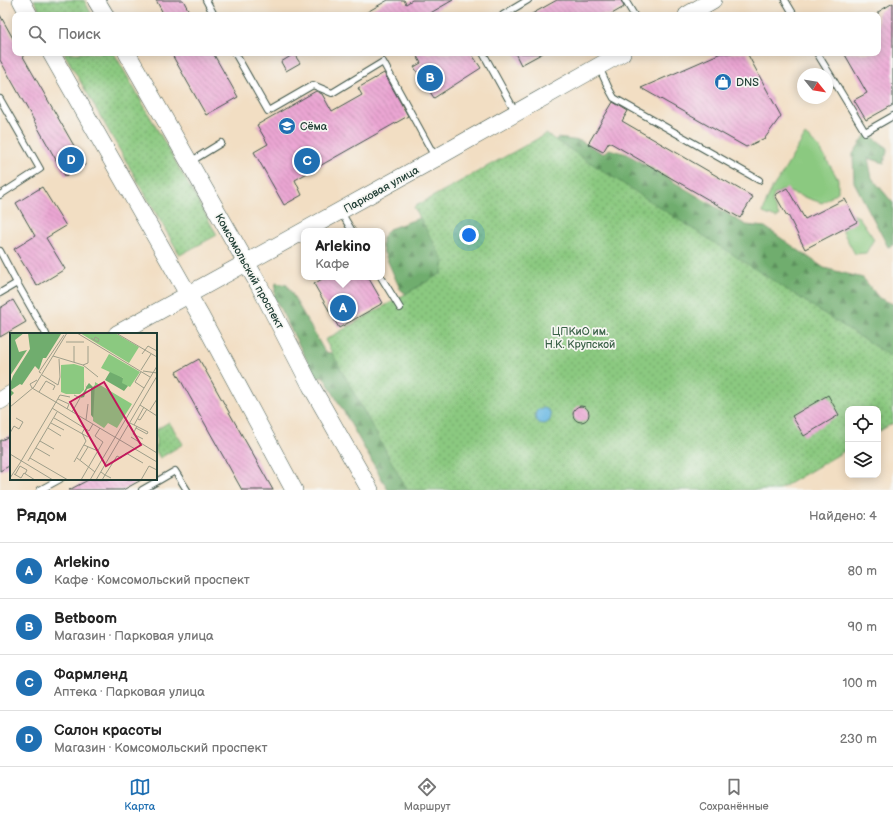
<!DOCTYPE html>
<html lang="ru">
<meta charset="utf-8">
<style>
:root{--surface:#fff;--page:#f6f6f6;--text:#222;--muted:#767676;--line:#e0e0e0;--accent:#1f6fb2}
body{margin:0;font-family:"Balsamiq Sans",sans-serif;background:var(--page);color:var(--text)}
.controls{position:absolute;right:12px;bottom:12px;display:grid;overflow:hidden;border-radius:8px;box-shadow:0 2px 10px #0003}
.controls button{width:36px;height:36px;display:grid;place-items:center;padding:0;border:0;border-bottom:1px solid var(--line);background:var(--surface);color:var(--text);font:20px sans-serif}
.compass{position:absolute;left:797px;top:68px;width:36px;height:36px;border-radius:50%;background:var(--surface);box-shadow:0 2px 10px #0003;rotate:120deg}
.you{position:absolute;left:469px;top:235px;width:14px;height:14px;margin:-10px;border:3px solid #fff;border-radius:50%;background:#1a73e8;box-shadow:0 0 0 6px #1a73e833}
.badge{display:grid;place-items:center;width:26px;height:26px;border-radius:50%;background:var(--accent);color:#fff;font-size:13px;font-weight:700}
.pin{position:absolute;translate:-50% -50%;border:2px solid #fff;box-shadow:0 1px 4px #0006}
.popup{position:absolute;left:301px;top:228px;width:84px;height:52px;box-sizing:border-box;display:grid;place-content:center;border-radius:8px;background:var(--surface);filter:drop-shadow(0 1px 3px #0005);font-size:13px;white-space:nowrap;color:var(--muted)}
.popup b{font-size:15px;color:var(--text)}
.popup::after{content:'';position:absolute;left:50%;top:100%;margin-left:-8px;border:8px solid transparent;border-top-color:var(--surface)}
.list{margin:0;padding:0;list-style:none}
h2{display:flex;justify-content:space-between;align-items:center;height:52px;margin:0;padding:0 16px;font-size:17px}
h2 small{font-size:13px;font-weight:400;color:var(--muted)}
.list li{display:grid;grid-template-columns:26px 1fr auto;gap:12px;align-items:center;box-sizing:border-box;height:56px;padding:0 16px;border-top:1px solid var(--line)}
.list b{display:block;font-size:15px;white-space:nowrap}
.list p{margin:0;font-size:13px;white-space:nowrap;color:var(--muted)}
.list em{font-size:13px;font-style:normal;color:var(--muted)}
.icon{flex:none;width:22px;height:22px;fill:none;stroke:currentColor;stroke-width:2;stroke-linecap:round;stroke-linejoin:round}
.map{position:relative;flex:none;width:893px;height:490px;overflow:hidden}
.search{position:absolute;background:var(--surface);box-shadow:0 2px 10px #0003;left:12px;right:12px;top:12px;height:44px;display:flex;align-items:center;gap:10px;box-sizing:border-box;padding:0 14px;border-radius:8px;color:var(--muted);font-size:15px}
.sheet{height:276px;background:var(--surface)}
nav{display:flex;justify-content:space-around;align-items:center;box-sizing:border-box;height:56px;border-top:1px solid var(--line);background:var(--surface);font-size:11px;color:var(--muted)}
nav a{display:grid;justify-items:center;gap:2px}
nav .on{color:var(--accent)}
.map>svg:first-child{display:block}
.grass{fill:#8bc980;stroke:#55835a}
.forest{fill:url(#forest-firs);stroke:#487551}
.park{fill:url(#park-dots);stroke:#55835a}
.water{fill:#68b8e3;stroke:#447a8c}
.building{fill:url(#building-back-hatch)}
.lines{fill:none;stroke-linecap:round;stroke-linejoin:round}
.lane-casing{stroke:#3f5549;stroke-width:8}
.secondary-casing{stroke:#3f5549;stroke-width:18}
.lane{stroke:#fff;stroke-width:6}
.secondary{stroke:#fff;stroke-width:17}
.labels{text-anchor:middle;stroke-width:3.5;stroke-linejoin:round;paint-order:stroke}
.poi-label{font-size:11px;fill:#1f3d34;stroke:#f6f6f2;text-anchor:start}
.street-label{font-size:11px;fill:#1f3d34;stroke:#f6f6f2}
.park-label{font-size:11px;fill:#3a6047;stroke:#f6f6f2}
.inset-road{fill:none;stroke:#9e9e8a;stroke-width:1}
.view{fill:#c2185b;fill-opacity:0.15;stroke:#c2185b;stroke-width:2}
.inset-edge{fill:none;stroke:#1f3d34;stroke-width:2}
</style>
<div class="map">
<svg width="893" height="490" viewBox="0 0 893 490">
<defs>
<pattern id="forest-firs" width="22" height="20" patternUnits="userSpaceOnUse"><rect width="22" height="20" fill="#70ad6e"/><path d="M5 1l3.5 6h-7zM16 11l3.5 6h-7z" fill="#5b8e5b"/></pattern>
<pattern id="park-dots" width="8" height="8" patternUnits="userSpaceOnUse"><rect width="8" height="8" fill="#8bc980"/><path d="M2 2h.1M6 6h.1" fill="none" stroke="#71a46a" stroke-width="1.8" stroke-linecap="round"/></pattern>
<pattern id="building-back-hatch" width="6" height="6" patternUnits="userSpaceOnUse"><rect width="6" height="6" fill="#eba6d3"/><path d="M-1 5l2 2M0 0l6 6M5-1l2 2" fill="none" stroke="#be88ac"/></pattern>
</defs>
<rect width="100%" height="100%" fill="#f6f6f2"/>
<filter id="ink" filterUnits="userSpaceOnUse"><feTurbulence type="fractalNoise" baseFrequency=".025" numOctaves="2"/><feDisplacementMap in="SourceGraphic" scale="8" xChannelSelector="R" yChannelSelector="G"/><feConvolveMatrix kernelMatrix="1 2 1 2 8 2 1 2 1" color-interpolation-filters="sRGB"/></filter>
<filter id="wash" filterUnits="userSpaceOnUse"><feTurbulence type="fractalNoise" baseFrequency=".012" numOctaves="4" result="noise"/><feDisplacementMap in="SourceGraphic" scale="16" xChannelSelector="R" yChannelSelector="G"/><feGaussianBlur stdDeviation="0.9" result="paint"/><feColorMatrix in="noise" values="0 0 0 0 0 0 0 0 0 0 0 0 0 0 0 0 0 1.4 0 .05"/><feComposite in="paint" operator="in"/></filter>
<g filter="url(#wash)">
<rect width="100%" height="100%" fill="#f2dec3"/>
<path class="grass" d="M 805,135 L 819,147 L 838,179 L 838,192 L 822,203 L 783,190 L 774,195 L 772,202 L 779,216 L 776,218 L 763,213 C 766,200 772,186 781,176 Z
M 847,212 L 859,217 L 874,239 L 866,253 L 855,254 L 843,232 Z"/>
<path class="forest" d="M 867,133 L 888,148 L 884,163 L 868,158 L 872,178 L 893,203 L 893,245 L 888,247 L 854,182 L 853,154 Z
M 557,138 L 581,141 L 604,154 L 609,149 L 627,154 L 746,225 L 765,227 L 824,268 L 863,278 L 879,298 L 893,304 L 893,408 L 848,409 L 548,157 Z
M 433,213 L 461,245 L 450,331 L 400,289 L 382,248 L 382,238 L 389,229 Z
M 276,283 L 287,285 L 325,352 L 341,355 L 427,490 L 388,490 L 324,377 L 316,378 L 274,297 Z"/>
<path class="park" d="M 34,0 L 84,0 L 92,15 L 42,15 Z
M 64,53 L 114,53 L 217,235 L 180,255 Z
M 546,134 L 893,358 L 893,423 L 878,432 L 878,409 L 848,409 L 848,449 L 778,490 L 407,490 L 325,340 L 442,273 L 444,262 L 414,207 Z
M 169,422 L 183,444 L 160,458 L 156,451 L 156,430 Z"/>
<path class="water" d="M535 416a8 8 0 1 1 16 0a8 8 0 1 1-16 0Z"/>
<g id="blocks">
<path class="building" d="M 156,0 L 183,0 L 191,15 L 164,15 Z
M 388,0 L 404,0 L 406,4 L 412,0 L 453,0 L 427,15 L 362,15 Z
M 557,0 L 621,0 L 624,7 L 610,15 L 530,15 Z
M 893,3 L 893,105 L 866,120 L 854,100 L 867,93 L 844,53 L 878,53 L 878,12 Z
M 0,15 L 15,42 L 15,53 L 21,53 L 85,165 L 65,176 L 0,60 Z
M 171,53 L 213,53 L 238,97 L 206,115 Z
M 415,53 L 471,53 L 481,68 L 434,98 L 414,67 L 421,63 Z
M 515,53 L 543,53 L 521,65 Z
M 721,53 L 747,53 L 781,116 L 765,138 L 746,147 L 641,88 Z
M 294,54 L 300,63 L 286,71 L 281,62 Z
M 384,73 L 408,116 L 295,180 L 302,195 L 284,205 L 254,152 L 268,144 L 257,125 L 316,91 L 322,94 L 332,112 L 362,95 L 358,88 Z
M 613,102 L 628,111 L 622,121 L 753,197 L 740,218 L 609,142 L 603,152 L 588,144 Z
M 42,187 L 66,226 L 46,238 L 65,269 L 37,286 L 14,249 L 35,236 L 16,203 Z
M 787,188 L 805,219 L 845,199 L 857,222 L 805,249 L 788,215 L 787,216 L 775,195 Z
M 325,277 L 368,277 L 383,303 L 339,328 L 314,284 Z
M 13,300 L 26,322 L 0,337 L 0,308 Z
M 199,359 L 273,490 L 242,490 L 176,372 Z
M 828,395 L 839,415 L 804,436 L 792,416 Z
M573 414a8 8 0 1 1 16 0a8 8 0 1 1-16 0Z
M 11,435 L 11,465 L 0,471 L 0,441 Z
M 90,479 L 143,479 L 123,490 L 69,490 Z"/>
</g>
</g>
<g filter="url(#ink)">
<use href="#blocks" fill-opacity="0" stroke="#3f5549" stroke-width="1"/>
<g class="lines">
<g class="lane-casing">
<path id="lane" d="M 206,0 L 214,15
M 625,0 L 634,15
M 785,0 L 794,15
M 503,15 L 528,0
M 235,53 L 268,111 L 313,85 L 332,93 L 383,62 L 435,157
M 483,53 L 515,111
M 817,53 L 865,132 L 893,116
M 599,67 L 609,89 L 614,98 L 759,180
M 0,99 L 40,169 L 0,195
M 190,162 L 221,143
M 341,212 L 352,231
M 0,251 L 17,283 L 0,293
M 381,277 L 400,308
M 17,283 L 46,334
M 40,490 L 60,479
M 142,490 L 175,471 L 187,490"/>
</g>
<g class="secondary-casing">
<path id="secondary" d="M 21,0 L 29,15
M 96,0 L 105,15
M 687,15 L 713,0
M 51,53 L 201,317 L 294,490
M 127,53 L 259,285 L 311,386 L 370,490
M 117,334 L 436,158 L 622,53
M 0,401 L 11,394"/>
</g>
<use href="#lane" class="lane"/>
<use href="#secondary" class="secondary"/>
</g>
</g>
<defs>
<g id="shop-disc" transform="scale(0.9)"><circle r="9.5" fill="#1f6fb2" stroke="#f6f6f2"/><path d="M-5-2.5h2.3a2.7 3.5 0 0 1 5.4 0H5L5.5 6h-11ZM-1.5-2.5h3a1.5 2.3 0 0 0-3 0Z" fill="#fff"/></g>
<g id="school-disc" transform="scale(0.9)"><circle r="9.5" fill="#1f6fb2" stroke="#f6f6f2"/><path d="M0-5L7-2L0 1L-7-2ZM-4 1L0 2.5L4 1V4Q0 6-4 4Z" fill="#fff"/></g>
</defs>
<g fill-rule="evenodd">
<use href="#shop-disc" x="723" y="82"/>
<use href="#school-disc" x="287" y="126"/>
</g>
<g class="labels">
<g class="poi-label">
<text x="736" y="86">DNS</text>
<text x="300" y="130">Сёма</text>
</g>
<g class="street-label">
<text transform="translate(381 189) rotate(-29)" y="4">Парковая улица</text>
<text transform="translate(250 271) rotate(61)" y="4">Комсомольский проспект</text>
</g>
<g class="park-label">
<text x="580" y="335">ЦПКиО им.<tspan x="580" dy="13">Н.К. Крупской</tspan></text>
</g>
</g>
<g transform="translate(10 333)">
<rect width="147" height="147" fill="#f2dec3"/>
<path d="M 64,31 L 74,34 L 74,57 L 70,61 L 56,61 L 51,59 L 51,32 Z" fill="#8bc980"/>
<path d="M 0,0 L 14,0 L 5,7 L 9,19 L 17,17 L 0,43 ZM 18,0 L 51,1 L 36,25 L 33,25 L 29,37 L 25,33 L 12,52 L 10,51 L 1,57 L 4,60 L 1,63 L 0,51 L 3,43 L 20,16 ZM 101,37 L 113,45 L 118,53 L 114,58 L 95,47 ZM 74,43 L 76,54 L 79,50 L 83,54 L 86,51 L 85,87 L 81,82 L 81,55 L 77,56 L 74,64 L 70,65 L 76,55 Z" fill="#70ad6e"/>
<path d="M 70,0 L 105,0 L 129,14 L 119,30 ZM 99,21 L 130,39 L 120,54 L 112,50 L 113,45 L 91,35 ZM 85,49 L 122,71 L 107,95 L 98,90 L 94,95 L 83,88 Z" fill="#8bc980"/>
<path class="inset-road" d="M 67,0 L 140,44M 106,0 L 147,24M 81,5 L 84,7 L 88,9 L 89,6 L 85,4 L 84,7M 56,9 L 74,9M 64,13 L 64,29M 132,21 L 138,13 L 147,18M 43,23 L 73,32 L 88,44M 73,32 L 78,30 L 78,13M 131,37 L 141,21M 133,38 L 147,40M 131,39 L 125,49 L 134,55M 31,40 L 29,39 L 54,2M 32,42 L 48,52 L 50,44 L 49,26M 22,55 L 20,51 L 27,47M 22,55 L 147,129M 29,59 L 36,48 L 45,53 L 43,57M 48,66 L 59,71 L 57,76M 46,69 L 50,62 L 60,64M 130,72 L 147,83M 0,74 L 24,54 L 57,0M 42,75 L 79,98 L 83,91M 140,77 L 147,66M 62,79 L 70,65 L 64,62M 44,85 L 78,104M 128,86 L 130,87 L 137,76M 76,87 L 78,71M 41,90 L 54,97M 120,90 L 138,99M 124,92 L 134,74M 127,93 L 123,101 L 133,106M 38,95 L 51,103M 126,95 L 137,101 L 138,99M 0,100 L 4,93 L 9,96 L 13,89 L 6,85M 121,104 L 147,120M 30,108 L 44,116M 74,112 L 88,118M 26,115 L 40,123M 0,121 L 43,147M 20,125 L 58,147M 67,125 L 85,139M 70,127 L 78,114M 18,128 L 47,79M 64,129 L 76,108 L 72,100 L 75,95M 10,130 L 46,69M 91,139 L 95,142 L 107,123 L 111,125 L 116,120 L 133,130M 4,141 L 11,145 L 14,140 L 25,147M 5,142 L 10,133 L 17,137 L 15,141M 0,145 L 10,130M 71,147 L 93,109 L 85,103 L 90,95M 80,147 L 147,33M 86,147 L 147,43M 92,147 L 95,142 L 101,145M 131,147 L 139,133 L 147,137"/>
<path class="view" d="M 94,49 L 131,112 L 96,133 L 60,69 Z"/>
<rect width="147" height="147" class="inset-edge"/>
</g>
</svg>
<div class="controls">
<button><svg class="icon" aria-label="locate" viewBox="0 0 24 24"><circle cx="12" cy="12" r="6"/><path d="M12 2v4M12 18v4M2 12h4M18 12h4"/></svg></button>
<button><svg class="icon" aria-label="layers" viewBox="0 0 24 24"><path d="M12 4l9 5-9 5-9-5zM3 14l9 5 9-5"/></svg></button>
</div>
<svg class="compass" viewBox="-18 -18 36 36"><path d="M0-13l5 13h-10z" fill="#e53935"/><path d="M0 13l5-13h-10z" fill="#767676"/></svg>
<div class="you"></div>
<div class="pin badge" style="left:343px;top:308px">A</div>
<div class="popup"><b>Arlekino</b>Кафе</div>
<div class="pin badge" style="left:430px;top:78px">B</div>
<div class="pin badge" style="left:307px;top:161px">C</div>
<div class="pin badge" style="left:71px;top:160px">D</div>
<div class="search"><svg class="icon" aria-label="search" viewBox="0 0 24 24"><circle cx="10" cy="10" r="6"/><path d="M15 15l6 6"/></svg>Поиск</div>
</div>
<section class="sheet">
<h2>Рядом<small>Найдено: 4</small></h2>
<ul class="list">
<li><span class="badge">A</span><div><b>Arlekino</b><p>Кафе · Комсомольский проспект</p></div><em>80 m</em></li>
<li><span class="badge">B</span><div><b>Betboom</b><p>Магазин · Парковая улица</p></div><em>90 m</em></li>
<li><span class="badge">C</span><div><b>Фармленд</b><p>Аптека · Парковая улица</p></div><em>100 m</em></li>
<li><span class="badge">D</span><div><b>Салон красоты</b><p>Магазин · Комсомольский проспект</p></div><em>230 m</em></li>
</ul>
</section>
<nav>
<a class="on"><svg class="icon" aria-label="map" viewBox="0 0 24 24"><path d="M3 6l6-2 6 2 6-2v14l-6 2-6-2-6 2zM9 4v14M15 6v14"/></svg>Карта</a>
<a><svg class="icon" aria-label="directions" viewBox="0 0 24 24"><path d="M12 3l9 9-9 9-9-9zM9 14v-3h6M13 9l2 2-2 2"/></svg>Маршрут</a>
<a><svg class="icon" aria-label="saved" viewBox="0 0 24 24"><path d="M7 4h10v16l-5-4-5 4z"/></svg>Сохранённые</a>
</nav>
